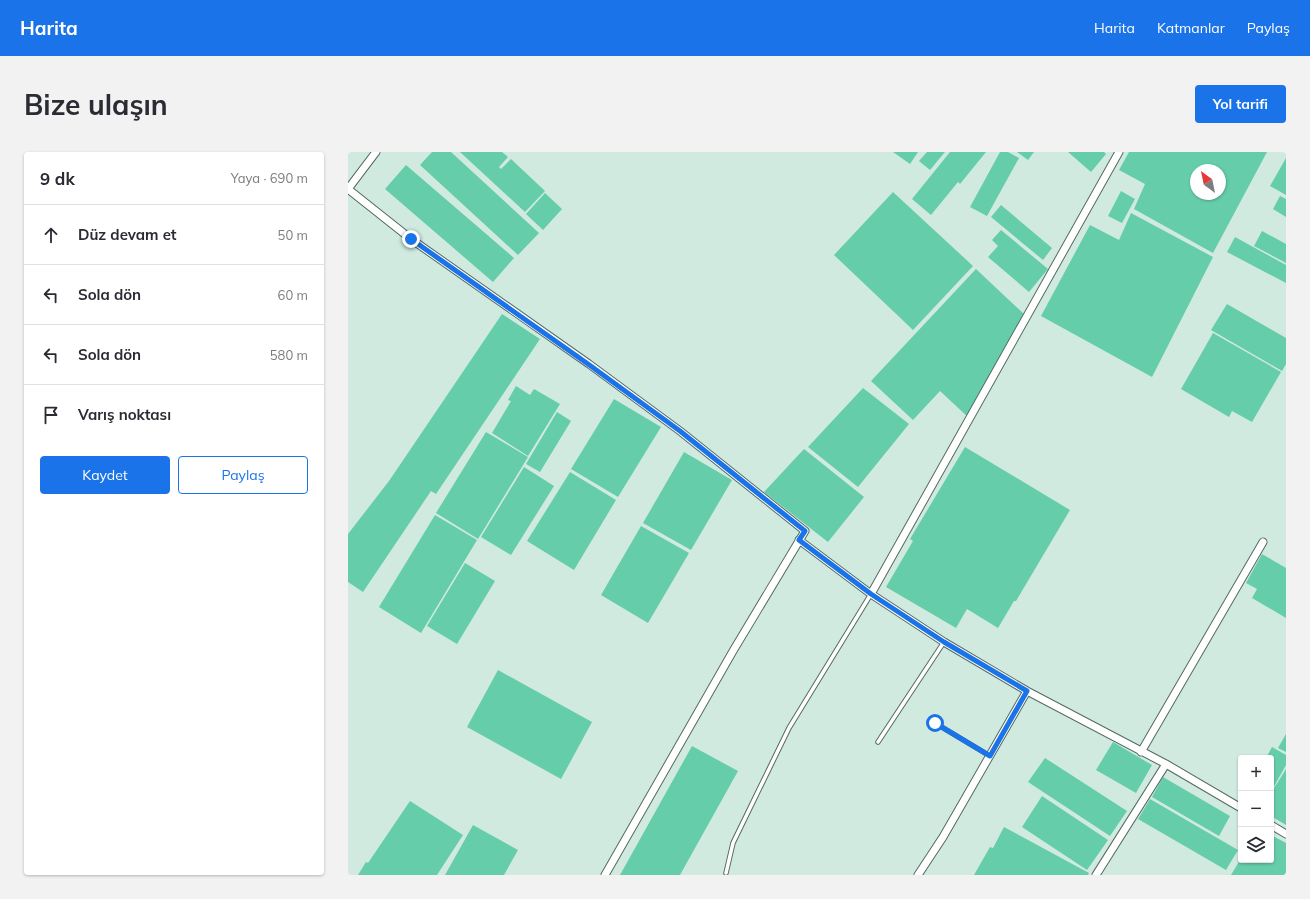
<!DOCTYPE html>
<html lang="tr">
<meta charset="utf-8">
<style>
:root{--surface:#fff;--page:#f2f2f3;--text:#2b2b33;--muted:#7c7c81;--line:#e1e1e2;--accent:#1a73e8}
body{margin:0;font-family:Mulish,sans-serif;background:var(--page);color:var(--text)}
.controls{position:absolute;right:12px;bottom:12px;display:grid;overflow:hidden;border-radius:4px;box-shadow:0 1px 3px #0004}
.controls button{width:36px;height:36px;display:grid;place-items:center;padding:0;border:0;border-bottom:1px solid var(--line);background:var(--surface);color:var(--text);font:20px sans-serif}
.compass{position:absolute;left:842px;top:12px;width:36px;height:36px;border-radius:50%;background:var(--surface);box-shadow:0 1px 3px #0004;rotate:327deg}
.stop{position:absolute;width:12px;height:12px;margin:-9px;border:3px solid #1a73e8;border-radius:50%;background:#fff}
.stop.end{background:#1a73e8;border-color:#fff;box-shadow:0 1px 4px #0008}
.list{margin:0;padding:0;list-style:none}
h2{display:flex;justify-content:space-between;align-items:center;height:52px;margin:0;padding:0 16px;font-size:17px}
h2 small{font-size:13px;font-weight:400;color:var(--muted)}
.list li{display:grid;grid-template-columns:26px 1fr auto;gap:12px;align-items:center;box-sizing:border-box;height:60px;padding:0 16px;border-top:1px solid var(--line)}
.list b{display:block;font-size:15px;white-space:nowrap}
.list em{font-size:13px;font-style:normal;color:var(--muted)}
.actions{display:flex;gap:8px;padding:12px 16px}
.actions a{flex:1;padding:9px 0;border:1px solid var(--accent);border-radius:4px;text-align:center;font-size:14px;color:var(--accent)}
.actions .main{background:var(--accent);color:#fff}
.icon{flex:none;width:22px;height:22px;fill:none;stroke:currentColor;stroke-width:2;stroke-linecap:round;stroke-linejoin:round}
.map{position:relative;flex:none;width:938px;height:723px;overflow:hidden;border-radius:4px}
header{display:flex;align-items:center;gap:24px;box-sizing:border-box;height:56px;padding:0 20px;background:var(--accent);color:#fff}
header strong{font-size:19px}
nav{display:flex;gap:22px;margin-inline-start:auto;font-size:14px}
.intro{display:flex;align-items:center;justify-content:space-between;box-sizing:border-box;height:96px;padding:0 24px}
h1{margin:0;font-size:28px}
.button{padding:10px 18px;border-radius:4px;background:var(--accent);color:#fff;font-size:14px;font-weight:700}
main{display:flex;gap:24px;padding:0 24px}
aside{flex:1;background:var(--surface);border-radius:4px;box-shadow:0 1px 3px #0004}
.map>svg:first-child{display:block}
.building{fill:#65cdaa;fill-rule:evenodd}
.lines{fill:none;stroke-linecap:round;stroke-linejoin:round}
.service-casing{stroke:#546a61;stroke-width:5.5}
.minor-casing{stroke:#546a61;stroke-width:9}
.service{stroke:#fff;stroke-width:3.5}
.minor{stroke:#fff;stroke-width:7}
.route{stroke:#1a73e8;stroke-width:5}
</style>
<header>
<strong>Harita</strong>
<nav><a>Harita</a><a>Katmanlar</a><a>Paylaş</a></nav>
</header>
<div class="intro"><h1>Bize ulaşın</h1><a class="button">Yol tarifi</a></div>
<main>
<aside>
<h2>9 dk<small>Yaya · 690 m</small></h2>
<ul class="list">
<li><svg class="icon" aria-label="ahead" viewBox="0 0 24 24"><path d="M12 20V5M6 11l6-6 6 6"/></svg><div><b>Düz devam et</b></div><em>50 m</em></li>
<li><svg class="icon" aria-label="left" viewBox="0 0 24 24"><path d="M17 20v-9H6M10 6l-5 5 5 5"/></svg><div><b>Sola dön</b></div><em>60 m</em></li>
<li><svg class="icon" aria-label="left" viewBox="0 0 24 24"><path d="M17 20v-9H6M10 6l-5 5 5 5"/></svg><div><b>Sola dön</b></div><em>580 m</em></li>
<li><svg class="icon" aria-label="arrive" viewBox="0 0 24 24"><path d="M6 21V4h12l-3 4 3 4H6"/></svg><div><b>Varış noktası</b></div></li>
</ul>
<div class="actions"><a class="main">Kaydet</a><a>Paylaş</a></div>
</aside>
<div class="map">
<svg width="938" height="723" viewBox="0 0 938 723">
<rect width="100%" height="100%" fill="#d0eadf"/>
<path class="building" d="M 84,0 L 103,0 L 191,81 L 170,103 L 72,13 Z
M 112,0 L 154,0 L 160,5 L 151,15 L 153,17 L 163,7 L 197,39 L 177,60 Z
M 545,0 L 570,0 L 562,12 Z
M 579,0 L 597,0 L 582,18 L 571,9 Z
M 602,0 L 638,0 L 612,32 L 610,30 L 583,63 L 564,47 Z
M 652,0 L 660,0 L 671,6 L 639,64 L 622,55 Z
M 669,0 L 686,0 L 680,8 Z
M 720,0 L 756,0 L 758,2 L 743,20 Z
M 781,0 L 919,0 L 865,101 L 786,57 L 797,32 L 771,18 ZM 848,18 L 872,18 L 872,42 L 848,42 Z
M 938,6 L 938,43 L 922,34 Z
M 58,13 L 166,106 L 145,130 L 37,37 Z
M 773,39 L 787,47 L 774,71 L 760,64 Z
M 545,40 L 625,114 L 565,178 L 486,103 Z
M 197,41 L 214,57 L 195,78 L 178,62 Z
M 932,44 L 938,47 L 938,65 L 925,57 Z
M 653,53 L 704,96 L 695,108 L 643,65 Z
M 783,61 L 865,105 L 804,225 L 693,164 L 742,73 L 771,88 Z
M 653,78 L 700,117 L 681,140 L 640,105 L 650,94 L 644,88 Z
M 914,79 L 938,92 L 938,111 L 906,94 Z
M 887,85 L 938,113 L 938,131 L 879,100 Z
M 628,117 L 677,163 L 621,266 L 592,239 L 565,268 L 523,229 Z
M 879,152 L 938,186 L 938,212 L 934,219 L 863,178 Z
M 154,162 L 192,187 L 88,342 L 83,339 L 15,440 L 0,430 L 0,382 L 41,329 Z
M 865,181 L 933,220 L 904,270 L 884,259 L 881,265 L 833,237 Z
M 168,234 L 182,243 L 186,237 L 212,252 L 180,304 L 144,281 L 163,249 L 160,248 Z
M 515,236 L 561,272 L 510,335 L 460,295 Z
M 266,247 L 313,275 L 270,345 L 223,317 Z
M 209,260 L 223,269 L 192,320 L 178,312 Z
M 138,280 L 180,305 L 130,387 L 88,361 Z
M 617,295 L 722,358 L 668,449 L 666,449 L 650,476 L 619,457 L 608,476 L 538,435 L 565,389 L 562,387 Z
M 456,297 L 516,345 L 480,390 L 416,340 Z
M 336,300 L 384,328 L 343,398 L 295,371 Z
M 176,315 L 206,334 L 163,403 L 133,385 Z
M 222,320 L 268,348 L 226,418 L 179,389 Z
M 87,363 L 129,388 L 73,481 L 31,455 Z
M 293,374 L 341,401 L 300,471 L 253,443 Z
M 914,402 L 938,416 L 938,466 L 904,446 L 909,437 L 898,431 Z
M 117,411 L 147,429 L 109,492 L 79,474 Z
M 150,518 L 244,570 L 213,627 L 119,575 Z
M 938,582 L 938,600 L 930,596 Z
M 765,590 L 804,613 L 788,641 L 748,618 Z
M 344,594 L 390,619 L 332,723 L 272,723 Z
M 924,595 L 938,603 L 938,613 L 923,640 L 923,606 L 918,606 Z
M 697,606 L 779,659 L 762,684 L 680,630 Z
M 938,617 L 938,673 L 923,664 L 923,641 Z
M 815,625 L 882,664 L 871,684 L 804,645 Z
M 694,644 L 760,688 L 739,718 L 674,675 Z
M 802,647 L 890,698 L 878,718 L 790,667 Z
M 62,649 L 115,683 L 89,723 L 10,723 L 18,710 L 20,711 Z
M 125,673 L 170,698 L 156,723 L 97,723 Z
M 656,675 L 741,721 L 740,723 L 626,723 L 642,695 L 645,696 Z
M 923,683 L 938,691 L 938,723 L 883,723 L 892,708 L 923,708 Z"/>
<g class="lines">
<g class="service-casing">
<path id="service" d="M 587,571 L 642,604
M 530,590 L 596,490
M 378,721 L 385,691 L 441,576 L 523,442"/>
</g>
<g class="minor-casing">
<path id="minor" d="M 0,37 L 63,87 L 241,212 L 332,279 L 457,379 L 385,499 L 257,723
M 0,37 L 28,0
M 451,388 L 523,442 L 596,490 L 679,539 L 818,612 L 893,656
M 523,442 L 771,0
M 793,600 L 915,390
M 923,673 L 938,682
M 570,723 L 595,685 L 679,539
M 748,723 L 818,612"/>
</g>
<use href="#service" class="service"/>
<use href="#minor" class="minor"/>
</g>
<g class="lines">
<path class="route" d="M 63,87 L 240,212 L 332,279 L 457,379 L 451,388 L 523,442 L 596,490 L 679,539 L 642,604 L 587,571"/>
</g>
</svg>
<div class="controls">
<button>+</button>
<button>−</button>
<button><svg class="icon" aria-label="layers" viewBox="0 0 24 24"><path d="M12 4l9 5-9 5-9-5zM3 14l9 5 9-5"/></svg></button>
</div>
<svg class="compass" viewBox="-18 -18 36 36"><path d="M0-13l5 13h-10z" fill="#e53935"/><path d="M0 13l5-13h-10z" fill="#7c7c81"/></svg>
<div class="stop" style="left:587px;top:571px"></div>
<div class="stop end" style="left:63px;top:87px"></div>
</div>
</main>
